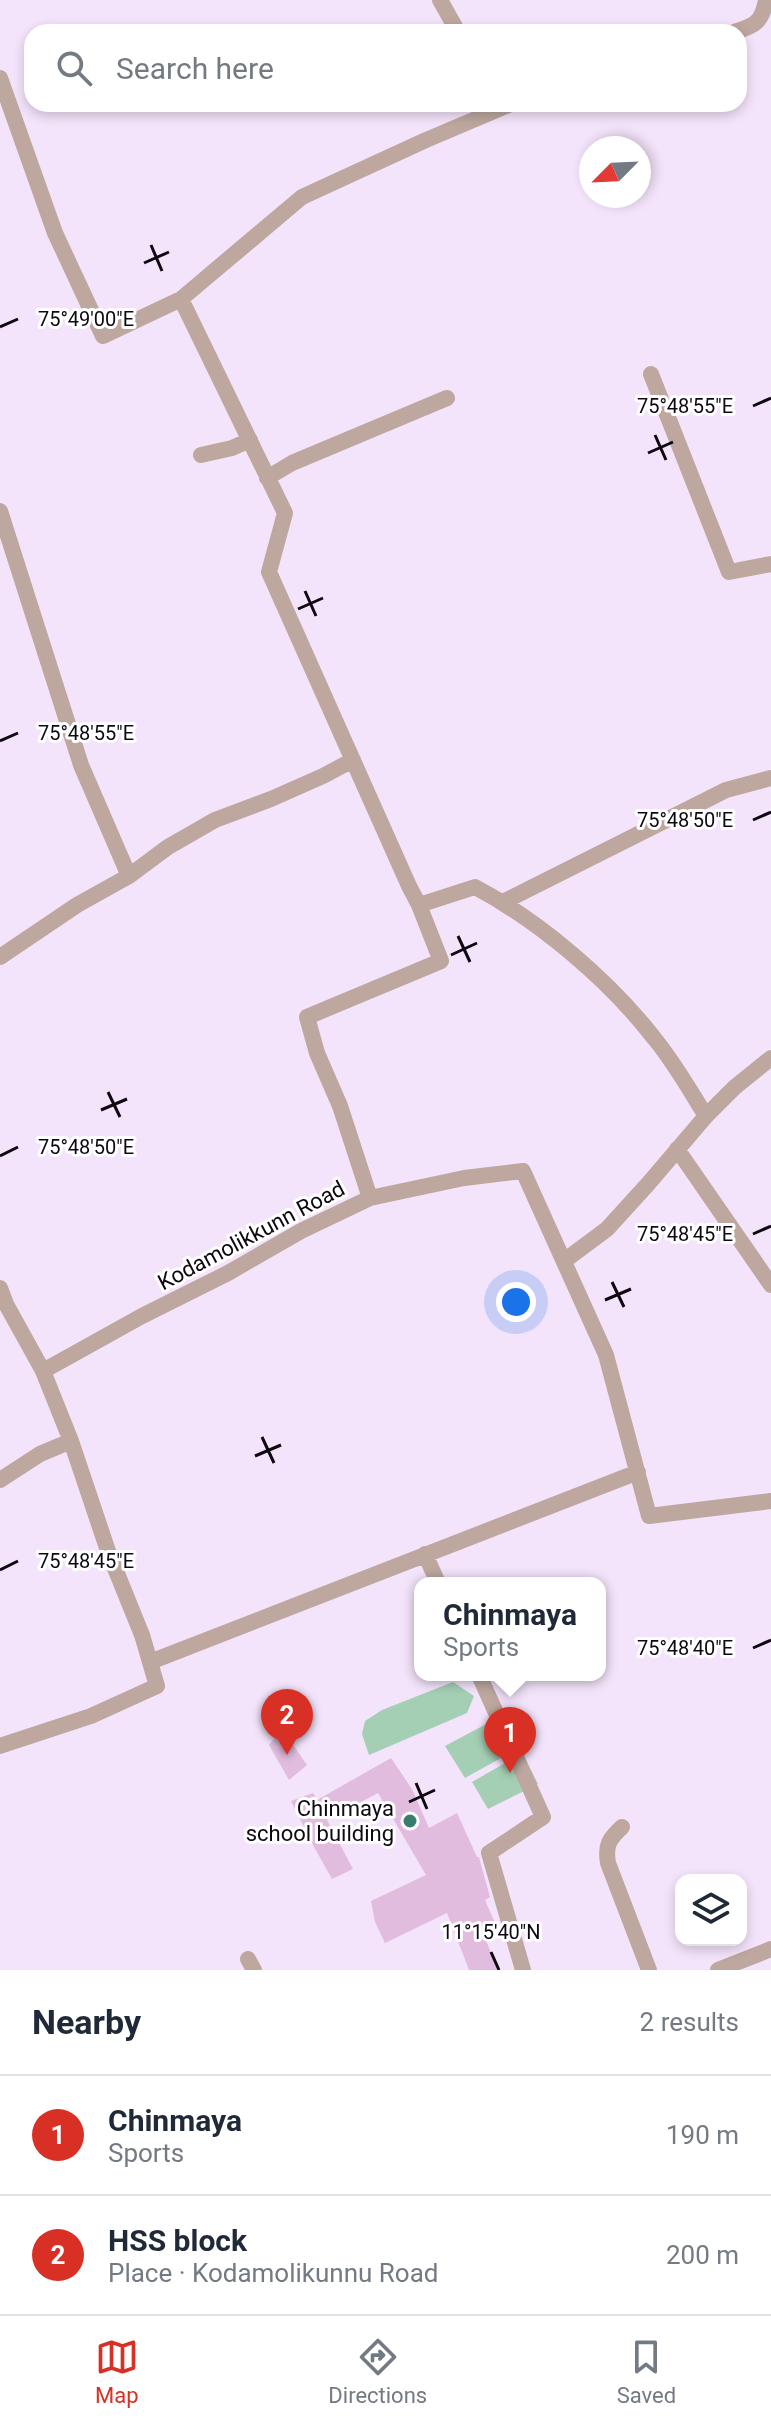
<!DOCTYPE html>
<meta charset="utf-8">
<style>
:root{--surface:#fff;--page:#f6f6f7;--text:#1f2937;--muted:#747a83;--line:#e0e1e3;--accent:#d93025}
body{margin:0;font-family:Roboto,sans-serif;background:var(--page);color:var(--text)}
.controls{position:absolute;right:24px;bottom:24px;display:grid;overflow:hidden;border-radius:16px;box-shadow:0 4px 12px #0003}
.controls button{width:72px;height:72px;display:grid;place-items:center;padding:0;border:0;border-bottom:2px solid var(--line);background:var(--surface);color:var(--text);font:40px sans-serif}
.compass{position:absolute;left:579px;top:136px;width:72px;height:72px;border-radius:50%;background:var(--surface);box-shadow:0 4px 12px #0003;rotate:246deg}
.you{position:absolute;left:516px;top:1302px;width:28px;height:28px;margin:-20px;border:6px solid #fff;border-radius:50%;background:#1a73e8;box-shadow:0 0 0 12px #1a73e833}
.badge{display:grid;place-items:center;width:52px;height:52px;border-radius:50%;background:var(--accent);color:#fff;font-size:26px;font-weight:700}
.pin{position:absolute;translate:-50% -66px;filter:drop-shadow(0 2px 4px #0008)}
.pin::after{content:'';position:absolute;top:42px;width:28px;height:24px;background:inherit;clip-path:polygon(0 0,100% 0,50% 100%)}
.popup{position:absolute;left:414px;top:1577px;width:192px;height:104px;box-sizing:border-box;display:grid;place-content:center;border-radius:16px;background:var(--surface);filter:drop-shadow(0 2px 6px #0005);font-size:26px;white-space:nowrap;color:var(--muted)}
.popup b{font-size:30px;color:var(--text)}
.popup::after{content:'';position:absolute;left:50%;top:100%;margin-left:-16px;border:16px solid transparent;border-top-color:var(--surface)}
.list{margin:0;padding:0;list-style:none}
h2{display:flex;justify-content:space-between;align-items:center;height:104px;margin:0;padding:0 32px;font-size:34px}
h2 small{font-size:26px;font-weight:400;color:var(--muted)}
.list li{display:grid;grid-template-columns:52px 1fr auto;gap:24px;align-items:center;box-sizing:border-box;height:120px;padding:0 32px;border-top:2px solid var(--line)}
.list b{display:block;font-size:30px;white-space:nowrap}
.list p{margin:0;font-size:26px;white-space:nowrap;color:var(--muted)}
.list em{font-size:26px;font-style:normal;color:var(--muted)}
.icon{flex:none;width:44px;height:44px;fill:none;stroke:currentColor;stroke-width:2;stroke-linecap:round;stroke-linejoin:round}
.map{position:relative;flex:none;width:771px;height:1970px;overflow:hidden}
.search{position:absolute;background:var(--surface);box-shadow:0 4px 12px #0003;left:24px;right:24px;top:24px;height:88px;display:flex;align-items:center;gap:20px;box-sizing:border-box;padding:0 28px;border-radius:24px;color:var(--muted);font-size:30px}
.sheet{height:344px;background:var(--surface)}
nav{display:flex;justify-content:space-around;align-items:center;box-sizing:border-box;height:112px;border-top:2px solid var(--line);background:var(--surface);font-size:22px;color:var(--muted)}
nav a{display:grid;justify-items:center;gap:4px}
nav .on{color:var(--accent)}
.map>svg:first-child{display:block}
.green{fill:#a4cfb4}
.building{fill:#e1bcdf}
.lines{fill:none;stroke-linecap:round;stroke-linejoin:round}
.street{stroke:#bda79f;stroke-width:16}
.ticks{fill:none;stroke:#0e0911;stroke-width:3}
.poi-dot{fill:#397d70;stroke:#fff;stroke-width:3}
.labels{text-anchor:middle;stroke-width:6;stroke-linejoin:round;paint-order:stroke}
.street-label{font-size:22px;fill:#0e0911;stroke:#fff}
.poi-label{font-size:22px;fill:#0e0911;stroke:#fff;text-anchor:end}
.ticks-label{font-size:20px;text-anchor:middle;fill:#0e0911;stroke:#fff;stroke-width:6;stroke-linejoin:round;paint-order:stroke}
</style>
<div class="map">
<svg width="771" height="1970" viewBox="0 0 771 1970">
<rect width="100%" height="100%" fill="#f4e4fb"/>
<path class="green" d="M 453,1682 L 474,1696 L 467,1713 L 369,1755 L 362,1734 L 365,1721 L 382,1710 Z
M 505,1714 L 521,1747 L 465,1778 L 445,1746 Z
M 524,1756 L 538,1784 L 488,1809 L 472,1782 L 505,1763 Z"/>
<path class="building" d="M 282,1729 L 307,1765 L 289,1780 L 269,1745 Z
M 391,1758 L 412,1789 L 429,1828 L 457,1813 L 477,1857 L 479,1857 L 490,1897 L 485,1900 L 495,1923 L 483,1933 L 498,1970 L 469,1970 L 447,1913 L 385,1943 L 375,1922 L 371,1901 L 426,1875 L 378,1793 L 327,1820 L 353,1869 L 332,1879 L 313,1845 L 291,1801 L 313,1793 L 317,1800 Z"/>
<g class="lines">
<path class="street" d="M 440,0 L 458,32
M 734,32 C 755,26 762,22 766,0
M 0,78 L 55,233 L 103,336 L 181,299 L 285,513 L 269,572 L 409,886 L 419,905
M 181,299 L 302,197 L 426,140 L 511,104
M 651,374 L 729,572 L 771,564
M 201,455 L 232,448 L 250,440
M 267,478 L 292,463 L 447,398
M 0,511 L 81,765 L 129,876
M 503,902 L 726,790 L 771,778
M 0,957 L 77,905 L 129,876 L 168,847 L 215,820 L 271,799 L 323,776 L 353,760
M 677,1149 L 771,1285
M 370,1198 L 464,1178 L 523,1171 L 606,1355 L 649,1516 L 771,1501
M 564,1261 L 607,1229 L 648,1184 L 706,1116
M 0,1288 L 6,1304 L 43,1371
M 71,1441 L 43,1371 L 142,1316 L 228,1273 L 301,1231 L 370,1198 L 340,1106 L 317,1053 L 307,1017 L 441,961 L 419,905 L 475,887 C 539,921 609,980 654,1038 C 674,1062 689,1089 706,1116 L 735,1087 L 771,1058
M 0,1480 L 40,1454 L 71,1441 L 108,1551 L 142,1635 L 157,1686 L 91,1716 L 0,1746
M 425,1554 L 438,1583
M 150,1662 L 638,1472
M 479,1675 L 543,1817 L 489,1853 L 523,1970
M 622,1827 C 609,1839 605,1845 608,1863 L 649,1970
M 248,1959 L 254,1970
M 718,1970 L 771,1949"/>
</g>
<path class="ticks" d="M 151,245 L 162,271M 144,263 L 169,252M 0,327 L 18,319M 753,406 L 771,398M 655,435 L 666,460M 648,453 L 673,442M 305,591 L 316,616M 298,609 L 323,598M 0,741 L 18,733M 753,820 L 771,812M 458,936 L 470,962M 451,955 L 477,943M 108,1092 L 120,1117M 101,1110 L 127,1099M 0,1156 L 18,1147M 753,1234 L 771,1226M 612,1282 L 624,1307M 605,1300 L 631,1289M 262,1437 L 274,1463M 255,1456 L 281,1445M 0,1570 L 18,1561M 753,1648 L 771,1640M 416,1783 L 427,1809M 409,1802 L 435,1790M 491,1952 L 499,1970"/>
<circle class="poi-dot" cx="410" cy="1821" r="8"/>
<g class="labels">
<g class="street-label">
<text transform="translate(251 1235) rotate(-28)" y="8">Kodamolikkunn Road</text>
</g>
<g class="poi-label">
<text x="394" y="1816">Chinmaya<tspan x="394" dy="25">school building</tspan></text>
</g>
</g>
<g class="ticks-label">
<text x="86" y="326">75°49'00"E</text>
<text x="685" y="413">75°48'55"E</text>
<text x="86" y="740">75°48'55"E</text>
<text x="685" y="827">75°48'50"E</text>
<text x="86" y="1154">75°48'50"E</text>
<text x="685" y="1241">75°48'45"E</text>
<text x="86" y="1568">75°48'45"E</text>
<text x="685" y="1655">75°48'40"E</text>
<text x="491" y="1939">11°15'40"N</text>
</g>
</svg>
<div class="controls">
<button><svg class="icon" aria-label="layers" viewBox="0 0 24 24"><path d="M12 4l9 5-9 5-9-5zM3 14l9 5 9-5"/></svg></button>
</div>
<svg class="compass" viewBox="-18 -18 36 36"><path d="M0-13l5 13h-10z" fill="#e53935"/><path d="M0 13l5-13h-10z" fill="#747a83"/></svg>
<div class="you"></div>
<div class="pin badge" style="left:510px;top:1773px">1</div>
<div class="popup"><b>Chinmaya</b>Sports</div>
<div class="pin badge" style="left:287px;top:1755px">2</div>
<div class="search"><svg class="icon" aria-label="search" viewBox="0 0 24 24"><circle cx="10" cy="10" r="6"/><path d="M15 15l6 6"/></svg>Search here</div>
</div>
<section class="sheet">
<h2>Nearby<small>2 results</small></h2>
<ul class="list">
<li><span class="badge">1</span><div><b>Chinmaya</b><p>Sports</p></div><em>190 m</em></li>
<li><span class="badge">2</span><div><b>HSS block</b><p>Place · Kodamolikunnu Road</p></div><em>200 m</em></li>
</ul>
</section>
<nav>
<a class="on"><svg class="icon" aria-label="map" viewBox="0 0 24 24"><path d="M3 6l6-2 6 2 6-2v14l-6 2-6-2-6 2zM9 4v14M15 6v14"/></svg>Map</a>
<a><svg class="icon" aria-label="directions" viewBox="0 0 24 24"><path d="M12 3l9 9-9 9-9-9zM9 14v-3h6M13 9l2 2-2 2"/></svg>Directions</a>
<a><svg class="icon" aria-label="saved" viewBox="0 0 24 24"><path d="M7 4h10v16l-5-4-5 4z"/></svg>Saved</a>
</nav>
